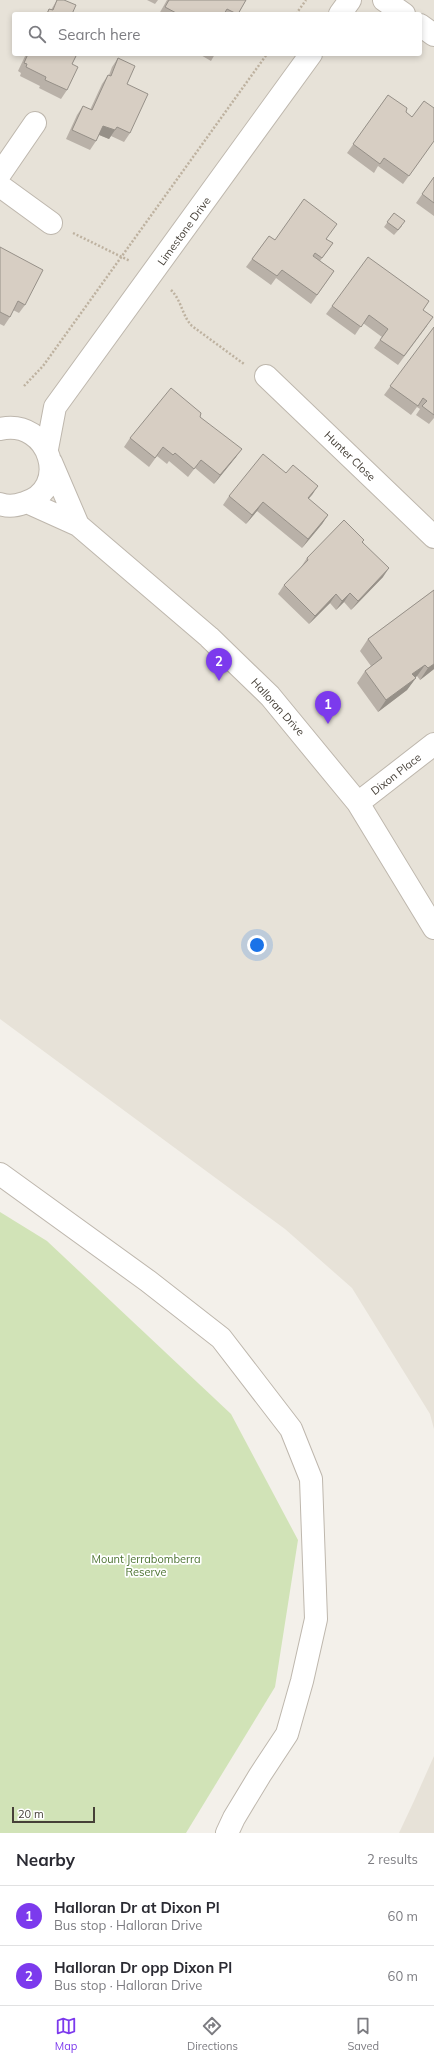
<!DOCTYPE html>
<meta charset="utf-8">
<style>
:root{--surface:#fff;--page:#f2f2f3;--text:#2b2b33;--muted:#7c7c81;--line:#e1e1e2;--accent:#7c3aed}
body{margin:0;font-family:Mulish,sans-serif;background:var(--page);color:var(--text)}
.scale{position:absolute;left:12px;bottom:10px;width:83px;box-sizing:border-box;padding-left:4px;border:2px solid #464038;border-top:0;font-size:11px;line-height:14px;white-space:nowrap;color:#464038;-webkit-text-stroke:3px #fff;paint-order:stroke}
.you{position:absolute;left:257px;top:945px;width:14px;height:14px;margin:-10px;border:3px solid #fff;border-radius:50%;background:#1a73e8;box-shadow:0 0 0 6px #1a73e833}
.badge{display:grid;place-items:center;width:26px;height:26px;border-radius:50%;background:var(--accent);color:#fff;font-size:13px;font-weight:700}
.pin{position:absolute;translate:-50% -33px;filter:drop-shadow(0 1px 2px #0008)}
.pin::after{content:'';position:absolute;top:21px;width:14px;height:12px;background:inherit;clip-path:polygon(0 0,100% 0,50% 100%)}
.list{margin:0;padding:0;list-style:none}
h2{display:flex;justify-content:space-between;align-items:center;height:52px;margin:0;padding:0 16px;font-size:17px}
h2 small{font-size:13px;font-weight:400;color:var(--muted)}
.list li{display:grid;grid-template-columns:26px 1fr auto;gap:12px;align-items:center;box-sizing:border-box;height:60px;padding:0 16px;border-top:1px solid var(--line)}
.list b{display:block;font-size:15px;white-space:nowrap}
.list p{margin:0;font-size:13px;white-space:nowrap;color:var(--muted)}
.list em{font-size:13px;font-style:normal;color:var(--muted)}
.icon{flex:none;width:22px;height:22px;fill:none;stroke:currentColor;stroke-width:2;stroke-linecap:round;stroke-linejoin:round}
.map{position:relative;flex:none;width:434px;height:1833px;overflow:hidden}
.search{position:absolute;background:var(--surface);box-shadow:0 2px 6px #0003;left:12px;right:12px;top:12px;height:44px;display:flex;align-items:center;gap:10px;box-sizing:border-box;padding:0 14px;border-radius:4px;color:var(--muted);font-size:15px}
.sheet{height:172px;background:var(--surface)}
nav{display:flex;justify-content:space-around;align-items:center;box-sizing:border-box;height:56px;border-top:1px solid var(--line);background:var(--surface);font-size:11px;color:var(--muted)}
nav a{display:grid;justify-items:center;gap:2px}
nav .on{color:var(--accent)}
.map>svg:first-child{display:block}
.residential{fill:#e7e2d8;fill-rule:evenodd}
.green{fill:#d1e3b7}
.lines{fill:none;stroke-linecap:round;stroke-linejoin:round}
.minor-casing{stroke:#beb7ad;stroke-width:24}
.path{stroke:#beb2a0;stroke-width:2.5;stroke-dasharray:2 2;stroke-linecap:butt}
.minor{stroke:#fff;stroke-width:22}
.wall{fill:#b9b1a8}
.shaded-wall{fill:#969088}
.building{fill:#d7cec3;stroke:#969088}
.labels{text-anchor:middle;stroke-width:3.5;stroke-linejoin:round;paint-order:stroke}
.street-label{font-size:11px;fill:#464038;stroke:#fff}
.park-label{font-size:11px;fill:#4c7331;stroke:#fff}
</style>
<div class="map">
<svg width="434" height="1833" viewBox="0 0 434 1833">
<rect width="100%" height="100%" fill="#f3f0ea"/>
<path class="residential" d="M 0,0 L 434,0 L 434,1429 L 430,1414 L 352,1288 L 285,1229 L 0,1019 ZM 14,14 L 420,14 L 420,54 L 14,54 Z
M 434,1756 L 434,1833 L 399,1833 L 414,1801 Z"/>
<path class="green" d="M 0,1212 L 47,1241 L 231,1414 L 298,1540 L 275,1687 L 186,1833 L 0,1833 Z"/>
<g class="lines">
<g class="minor-casing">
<path id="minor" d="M 384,0 L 404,14
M 340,14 L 350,0
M 420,25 L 434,35
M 0,174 L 35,123
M 0,186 L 51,223
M 266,376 L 434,537
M 0,429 C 51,418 71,490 24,503 C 16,506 8,507 0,504
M 47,449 L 55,407 L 311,54
M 51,462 L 78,525
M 27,502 L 78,525 L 209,637 L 270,696 L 358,803 L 434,928
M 358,803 L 434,744
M 0,1174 L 148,1281 L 221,1338 L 291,1429 L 311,1479 L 316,1619 L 302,1681 L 287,1734 L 260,1775 L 234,1818 L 227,1833"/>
</g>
<path class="path" d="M 296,14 L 306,0
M 73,233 L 130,261
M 171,290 C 182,301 182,316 192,326 L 244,364
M 24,386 L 43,366 L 267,54"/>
<use href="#minor" class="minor"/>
</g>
<path class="wall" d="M 57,0 L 64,0 L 72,14 L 46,14 L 49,9 L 51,10 Z
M 147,0 L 158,0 L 155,4 Z
M 167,0 L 246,0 L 238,14 L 159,14 Z
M 26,54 L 77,54 L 72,64 L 67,90 L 61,99 L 39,88 L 40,86 L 20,76 L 21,73 L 18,71 Z
M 199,54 L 215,54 L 211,61 Z
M 118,58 L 127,84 L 130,133 L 124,142 L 111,136 L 109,139 L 99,135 L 96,141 L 90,150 L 66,139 L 77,115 L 83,106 L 90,110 L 102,84 L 108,75 L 109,75 L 112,67 Z
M 388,95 L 406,112 L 412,117 L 434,141 L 403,184 L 378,166 L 374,173 L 347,153 Z
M 434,177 L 434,216 L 416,203 Z
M 394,213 L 402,226 L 394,235 L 384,227 Z
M 269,236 L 275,240 L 326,239 L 333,243 L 320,261 L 334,271 L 311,304 L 276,278 L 271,285 L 246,267 Z
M 0,247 L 25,305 L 19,313 L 13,310 L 10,317 L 4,326 L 0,324 Z
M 332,306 L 423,310 L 427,326 L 398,365 L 374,348 L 382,337 L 363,323 L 355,335 L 326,314 Z
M 434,327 L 434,418 L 429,424 L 416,415 L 420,409 L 417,407 L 411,415 L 384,395 Z
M 200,417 L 236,457 L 214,484 L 195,468 L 188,477 L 169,461 L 167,464 L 157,456 L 149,467 L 124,447 L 130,438 Z
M 286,473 L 318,486 L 308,499 L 328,515 L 322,524 L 302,548 L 257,511 L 246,524 L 223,505 L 229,496 Z
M 363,542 L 383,577 L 351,610 L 344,602 L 336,610 L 330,603 L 309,624 L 278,594 L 284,585 L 301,568 L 301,567 L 307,558 Z
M 434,590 L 434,669 L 420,680 L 417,676 L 415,678 L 407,690 L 378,712 L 357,683 L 365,671 L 371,666 L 360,651 L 368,639 Z"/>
<path class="shaded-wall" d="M 103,126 L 115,130 L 109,139 L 97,134 Z
M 242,449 L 236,457 L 214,484 L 220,475 Z
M 318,486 L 312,495 L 301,507 L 308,498 Z
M 263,502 L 257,511 L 246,524 L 252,515 Z
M 328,515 L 322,524 L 302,548 L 308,539 Z
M 389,568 L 383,577 L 351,610 L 358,601 Z
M 350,593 L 344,602 L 336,610 L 342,601 Z
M 336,594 L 330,603 L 309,624 L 315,616 Z
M 434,664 L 434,669 L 420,680 L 428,668 Z
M 425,665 L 417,676 L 404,686 L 412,674 Z
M 416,678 L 407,690 L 378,712 L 386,700 Z"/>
<path class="building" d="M 57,0 L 64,0 L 76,5 L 72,14 L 47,14 L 49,9 L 53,10 Z
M 169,0 L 246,0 L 238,14 L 237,14 L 227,9 L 224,14 L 178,14 L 165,7 Z
M 28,54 L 77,54 L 72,64 L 78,67 L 67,90 L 45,80 L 46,77 L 26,67 L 27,64 L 24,63 Z
M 118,58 L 135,66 L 127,84 L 148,94 L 130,133 L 117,127 L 115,130 L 103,126 L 96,141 L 72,130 L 83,106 L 92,110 L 108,75 L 111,76 Z
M 388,95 L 407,108 L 406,112 L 412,117 L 424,101 L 434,108 L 434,141 L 409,176 L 384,158 L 380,164 L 353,144 Z
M 434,177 L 434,203 L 422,194 Z
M 304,199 L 337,224 L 326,239 L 333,243 L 322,258 L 315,253 L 313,256 L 334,271 L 317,295 L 282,270 L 277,276 L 252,259 L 269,236 L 275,240 Z
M 394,213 L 405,221 L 398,230 L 387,222 Z
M 0,247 L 43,270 L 25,305 L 18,301 L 10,317 L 0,312 Z
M 368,257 L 429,301 L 423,310 L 433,317 L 404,356 L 380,340 L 388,329 L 369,315 L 361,327 L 332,306 Z
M 434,327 L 434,415 L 422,406 L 427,401 L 423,398 L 418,406 L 390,386 Z
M 171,388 L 201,413 L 200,417 L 242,449 L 220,475 L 201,460 L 194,469 L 175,453 L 173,455 L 163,447 L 155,458 L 130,438 Z
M 263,454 L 286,473 L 293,465 L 318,486 L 308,498 L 328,515 L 308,539 L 263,502 L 252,515 L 229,496 Z
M 344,520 L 364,540 L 362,542 L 389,568 L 358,601 L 350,593 L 342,601 L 336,594 L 315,616 L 284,585 L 308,560 L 307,558 Z
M 434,590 L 434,664 L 428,668 L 425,665 L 412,674 L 416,678 L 386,700 L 365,671 L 382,658 L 368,639 Z"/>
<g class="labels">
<g class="street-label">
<text transform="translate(184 231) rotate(-54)" y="4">Limestone Drive</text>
<text transform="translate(350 456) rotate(44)" y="4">Hunter Close</text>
<text transform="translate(278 707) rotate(48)" y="4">Halloran Drive</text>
<text transform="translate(396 774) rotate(-38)" y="4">Dixon Place</text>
</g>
<g class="park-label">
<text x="146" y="1563">Mount Jerrabomberra<tspan x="146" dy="13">Reserve</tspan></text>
</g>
</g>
</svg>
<div class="scale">20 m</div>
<div class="you"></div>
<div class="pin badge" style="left:328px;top:724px">1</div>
<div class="pin badge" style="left:219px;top:681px">2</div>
<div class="search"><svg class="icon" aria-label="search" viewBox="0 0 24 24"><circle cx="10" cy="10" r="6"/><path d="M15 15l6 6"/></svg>Search here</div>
</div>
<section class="sheet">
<h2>Nearby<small>2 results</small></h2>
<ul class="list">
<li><span class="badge">1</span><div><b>Halloran Dr at Dixon Pl</b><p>Bus stop · Halloran Drive</p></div><em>60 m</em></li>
<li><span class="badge">2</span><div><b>Halloran Dr opp Dixon Pl</b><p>Bus stop · Halloran Drive</p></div><em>60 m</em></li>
</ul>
</section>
<nav>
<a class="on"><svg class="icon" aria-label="map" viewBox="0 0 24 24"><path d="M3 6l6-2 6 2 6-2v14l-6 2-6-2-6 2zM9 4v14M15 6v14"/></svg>Map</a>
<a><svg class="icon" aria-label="directions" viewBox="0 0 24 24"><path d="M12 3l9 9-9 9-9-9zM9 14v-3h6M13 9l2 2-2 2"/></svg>Directions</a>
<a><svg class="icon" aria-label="saved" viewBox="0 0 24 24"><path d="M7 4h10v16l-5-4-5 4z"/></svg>Saved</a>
</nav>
